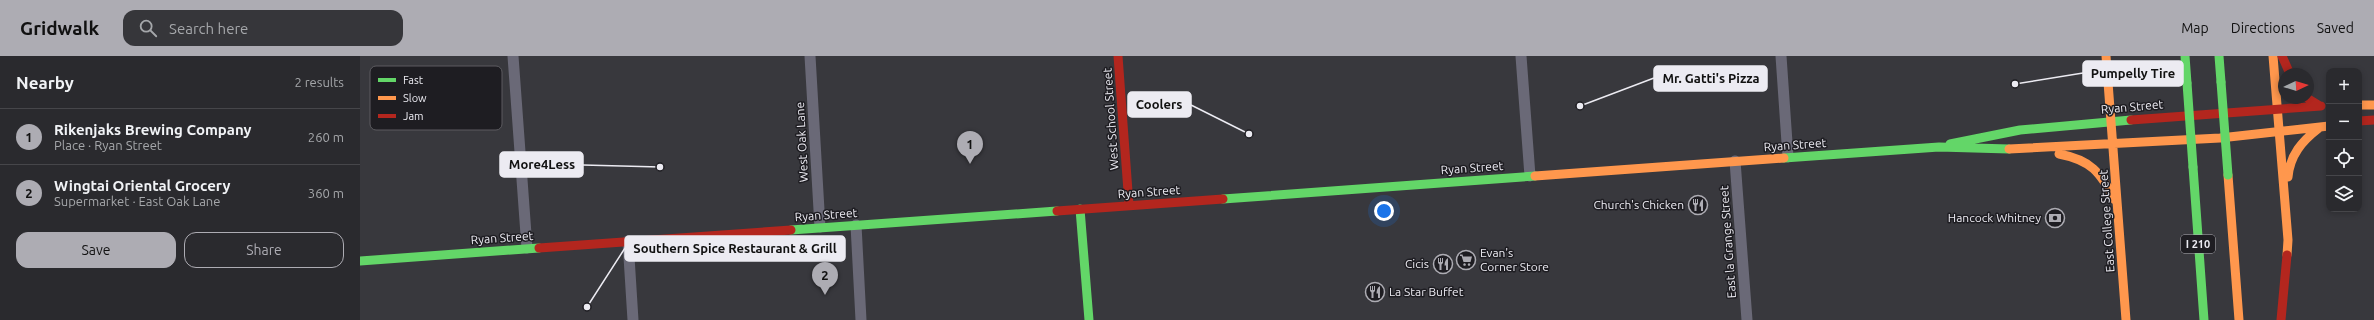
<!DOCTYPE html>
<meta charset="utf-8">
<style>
:root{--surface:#2a2a2e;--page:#36363a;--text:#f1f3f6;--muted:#a5a7aa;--line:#46464a;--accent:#adacb3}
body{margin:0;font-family:Ubuntu,sans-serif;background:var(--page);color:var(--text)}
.controls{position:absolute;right:12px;top:12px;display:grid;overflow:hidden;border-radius:8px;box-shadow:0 2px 6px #0003}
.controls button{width:36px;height:36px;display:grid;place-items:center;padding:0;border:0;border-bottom:1px solid var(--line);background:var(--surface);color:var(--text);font:20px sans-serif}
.compass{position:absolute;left:1918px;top:12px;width:36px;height:36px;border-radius:50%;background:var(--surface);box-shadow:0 2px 6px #0003;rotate:86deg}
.you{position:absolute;left:1024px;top:155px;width:14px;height:14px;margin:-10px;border:3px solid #fff;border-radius:50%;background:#1a73e8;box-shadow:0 0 0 6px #1a73e833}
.badge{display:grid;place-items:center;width:26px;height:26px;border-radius:50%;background:var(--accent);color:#111;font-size:13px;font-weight:700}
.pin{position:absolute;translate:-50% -33px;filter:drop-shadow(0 1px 2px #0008)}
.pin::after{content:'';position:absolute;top:21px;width:14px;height:12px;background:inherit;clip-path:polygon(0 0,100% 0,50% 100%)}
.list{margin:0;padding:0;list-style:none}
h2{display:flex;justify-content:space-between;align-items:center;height:52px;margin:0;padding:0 16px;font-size:17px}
h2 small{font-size:13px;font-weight:400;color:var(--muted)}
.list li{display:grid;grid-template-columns:26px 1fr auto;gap:12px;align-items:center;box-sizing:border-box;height:56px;padding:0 16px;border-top:1px solid var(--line)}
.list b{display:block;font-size:15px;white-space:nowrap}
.list p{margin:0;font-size:13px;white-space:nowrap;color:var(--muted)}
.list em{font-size:13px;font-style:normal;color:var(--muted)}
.actions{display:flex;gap:8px;padding:12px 16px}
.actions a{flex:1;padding:9px 0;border:1px solid var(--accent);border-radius:12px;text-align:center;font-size:14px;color:var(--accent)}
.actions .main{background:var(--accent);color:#111}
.icon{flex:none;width:22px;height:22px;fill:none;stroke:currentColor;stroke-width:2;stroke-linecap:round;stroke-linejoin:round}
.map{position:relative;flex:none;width:2014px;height:264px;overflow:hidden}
header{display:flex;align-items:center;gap:24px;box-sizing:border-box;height:56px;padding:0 20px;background:var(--accent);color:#111}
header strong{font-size:19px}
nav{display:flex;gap:22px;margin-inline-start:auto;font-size:14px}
.search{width:280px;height:36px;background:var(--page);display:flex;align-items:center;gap:10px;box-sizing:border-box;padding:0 14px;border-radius:12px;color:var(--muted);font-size:15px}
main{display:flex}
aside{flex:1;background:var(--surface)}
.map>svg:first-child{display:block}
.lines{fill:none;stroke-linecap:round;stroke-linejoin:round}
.street{stroke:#6a6977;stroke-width:11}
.fast{stroke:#63d668;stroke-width:9}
.slow{stroke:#ff974d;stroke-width:9}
.jam{stroke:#b3261e;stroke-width:9}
.fast-bridge{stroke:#63d668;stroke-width:9}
.labels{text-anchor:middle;stroke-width:3;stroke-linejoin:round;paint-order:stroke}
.shield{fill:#1e1d22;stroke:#aeadb4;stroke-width:1}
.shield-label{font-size:11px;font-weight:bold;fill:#ecebf2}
.street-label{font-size:12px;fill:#ecebf2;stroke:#1e1d22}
.poi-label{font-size:12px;fill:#ecebf2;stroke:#1e1d22;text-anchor:end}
.key{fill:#1e1d22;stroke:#5c5b60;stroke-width:1}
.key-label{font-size:11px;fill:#ecebf2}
.leader{fill:none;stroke:#ecebf2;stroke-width:1.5}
.callout-dot{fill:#ecebf2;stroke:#1e1d22;stroke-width:1.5}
.callout{fill:#ecebf2;stroke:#ecebf2;stroke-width:1.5}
.callout-label{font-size:13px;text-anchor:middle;font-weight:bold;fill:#111}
</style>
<header>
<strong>Gridwalk</strong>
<div class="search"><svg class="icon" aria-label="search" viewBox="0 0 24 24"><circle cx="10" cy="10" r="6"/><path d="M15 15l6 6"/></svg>Search here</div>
<nav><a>Map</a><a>Directions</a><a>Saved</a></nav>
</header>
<main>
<aside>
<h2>Nearby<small>2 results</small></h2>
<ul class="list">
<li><span class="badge">1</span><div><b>Rikenjaks Brewing Company</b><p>Place · Ryan Street</p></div><em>260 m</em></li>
<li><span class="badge">2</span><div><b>Wingtai Oriental Grocery</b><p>Supermarket · East Oak Lane</p></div><em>360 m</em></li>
</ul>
<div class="actions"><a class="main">Save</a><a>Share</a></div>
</aside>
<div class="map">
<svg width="2014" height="264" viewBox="0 0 2014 264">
<rect width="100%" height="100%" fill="#38383d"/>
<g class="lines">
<path class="street" d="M 153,0 L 167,192
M 450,0 L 460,171
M 1161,0 L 1170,120
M 1421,0 L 1428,101
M 1375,105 L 1387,264
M 496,169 L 501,264
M 268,185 L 273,264"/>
<path class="fast" d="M 1825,0 L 1827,27
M 1859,0 L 1861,26
M 1590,88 L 1660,74 L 1771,64
M 1424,102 L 1579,91 L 1649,93
M 1833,111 L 1844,264
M 863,143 L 1175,120
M 720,153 L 729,264
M 431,174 L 697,155
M 0,205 L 179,192"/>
<path class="slow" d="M 1746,0 L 1766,264
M 1913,0 L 1928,184 L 1927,199
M 1999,49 L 2014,49
M 1649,93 L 1860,82 L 1969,70
M 1699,98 C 1731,104 1740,116 1755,144
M 1868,119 L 1879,264
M 1175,120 L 1424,102
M 1928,121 C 1930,99 1942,85 1959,72"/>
<path class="jam" d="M 758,0 L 769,149
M 1922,0 L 1930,18
M 1947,42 L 1960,50
M 1771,64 L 1961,50
M 1999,65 L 2014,64
M 697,155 L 863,143
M 179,192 L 431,174
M 1921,264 L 1927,199"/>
<path class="fast-bridge" d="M 1861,26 L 1868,119
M 1827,27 L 1833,111"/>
</g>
<defs>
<g id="restaurant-ring" transform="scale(1)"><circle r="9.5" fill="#1e1d22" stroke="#adacb3" stroke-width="1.5"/><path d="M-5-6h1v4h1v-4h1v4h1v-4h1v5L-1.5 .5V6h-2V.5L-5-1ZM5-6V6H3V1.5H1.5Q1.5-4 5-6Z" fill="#adacb3"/></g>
<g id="bank-ring" transform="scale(1)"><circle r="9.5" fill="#1e1d22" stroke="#adacb3" stroke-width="1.5"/><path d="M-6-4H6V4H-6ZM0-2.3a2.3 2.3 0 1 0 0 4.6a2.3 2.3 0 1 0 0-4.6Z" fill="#adacb3"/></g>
<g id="supermarket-ring" transform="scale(1)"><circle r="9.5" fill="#1e1d22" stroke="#adacb3" stroke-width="1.5"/><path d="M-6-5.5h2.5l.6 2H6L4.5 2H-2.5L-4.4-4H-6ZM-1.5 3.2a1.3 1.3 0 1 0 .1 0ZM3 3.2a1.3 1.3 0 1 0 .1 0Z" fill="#adacb3"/></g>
</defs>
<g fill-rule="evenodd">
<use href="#restaurant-ring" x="1338" y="149"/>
<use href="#bank-ring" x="1695" y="162"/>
<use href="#supermarket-ring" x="1106" y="204"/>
<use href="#restaurant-ring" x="1083" y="208"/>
<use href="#restaurant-ring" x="1015" y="236"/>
</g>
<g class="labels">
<rect class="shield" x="1821" y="179" width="34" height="18" rx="3"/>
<g class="shield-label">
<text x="1838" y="192">I 210</text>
</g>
<g class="street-label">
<text transform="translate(1772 51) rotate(-5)" y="4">Ryan Street</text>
<text transform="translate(751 63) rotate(-94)" y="4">West School Street</text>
<text transform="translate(442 86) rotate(-93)" y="4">West Oak Lane</text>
<text transform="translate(1435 89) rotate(-4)" y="4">Ryan Street</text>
<text transform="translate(1112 112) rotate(-4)" y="4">Ryan Street</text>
<text transform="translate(789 136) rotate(-4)" y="4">Ryan Street</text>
<text transform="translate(466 159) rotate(-4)" y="4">Ryan Street</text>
<text transform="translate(1747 165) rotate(-94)" y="4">East College Street</text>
<text transform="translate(142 182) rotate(-4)" y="4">Ryan Street</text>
<text transform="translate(1368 186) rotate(-94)" y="4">East la Grange Street</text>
</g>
<g class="poi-label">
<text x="1324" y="153">Church's Chicken</text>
<text x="1681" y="166">Hancock Whitney</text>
<text x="1120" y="201" text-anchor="start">Evan's<tspan x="1120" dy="14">Corner Store</tspan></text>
<text x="1069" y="212">Cicis</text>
<text x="1029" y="240" text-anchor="start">La Star Buffet</text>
</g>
</g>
<rect x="10" y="10" width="132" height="64" rx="6" class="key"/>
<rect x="18" y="22" width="18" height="4" fill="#63d668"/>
<rect x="18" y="40" width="18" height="4" fill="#ff974d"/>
<rect x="18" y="58" width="18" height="4" fill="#b3261e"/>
<g class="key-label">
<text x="43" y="28">Fast</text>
<text x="43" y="46">Slow</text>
<text x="43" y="64">Jam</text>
</g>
<path class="leader" d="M1655 28L1723 17M1220 50L1294 22M889 78L831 49M300 111L223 109M227 251L265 192"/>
<g class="callout-dot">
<circle cx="1655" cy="28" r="4"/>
<circle cx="1220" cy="50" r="4"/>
<circle cx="889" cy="78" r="4"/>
<circle cx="300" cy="111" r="4"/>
<circle cx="227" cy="251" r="4"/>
</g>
<g class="callout">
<rect x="1723" y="5" width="100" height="25" rx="4"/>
<rect x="1294" y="10" width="113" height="25" rx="4"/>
<rect x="768" y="36" width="63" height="25" rx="4"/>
<rect x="140" y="96" width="83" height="25" rx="4"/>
<rect x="265" y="180" width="220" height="25" rx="4"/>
</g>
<g class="callout-label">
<text x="1773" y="22">Pumpelly Tire</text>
<text x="1351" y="27">Mr. Gatti's Pizza</text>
<text x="799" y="53">Coolers</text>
<text x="182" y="113">More4Less</text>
<text x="375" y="197">Southern Spice Restaurant &amp; Grill</text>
</g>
</svg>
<div class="controls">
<button>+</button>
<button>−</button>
<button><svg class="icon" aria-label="locate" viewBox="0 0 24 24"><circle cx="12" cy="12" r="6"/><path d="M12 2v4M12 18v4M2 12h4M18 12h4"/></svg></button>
<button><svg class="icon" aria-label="layers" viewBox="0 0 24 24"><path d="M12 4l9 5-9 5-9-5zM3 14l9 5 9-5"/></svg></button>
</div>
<svg class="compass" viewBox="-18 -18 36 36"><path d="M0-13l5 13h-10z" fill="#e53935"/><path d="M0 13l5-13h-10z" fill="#a5a7aa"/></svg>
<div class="you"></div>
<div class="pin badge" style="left:610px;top:108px">1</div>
<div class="pin badge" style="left:465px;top:239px">2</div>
</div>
</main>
